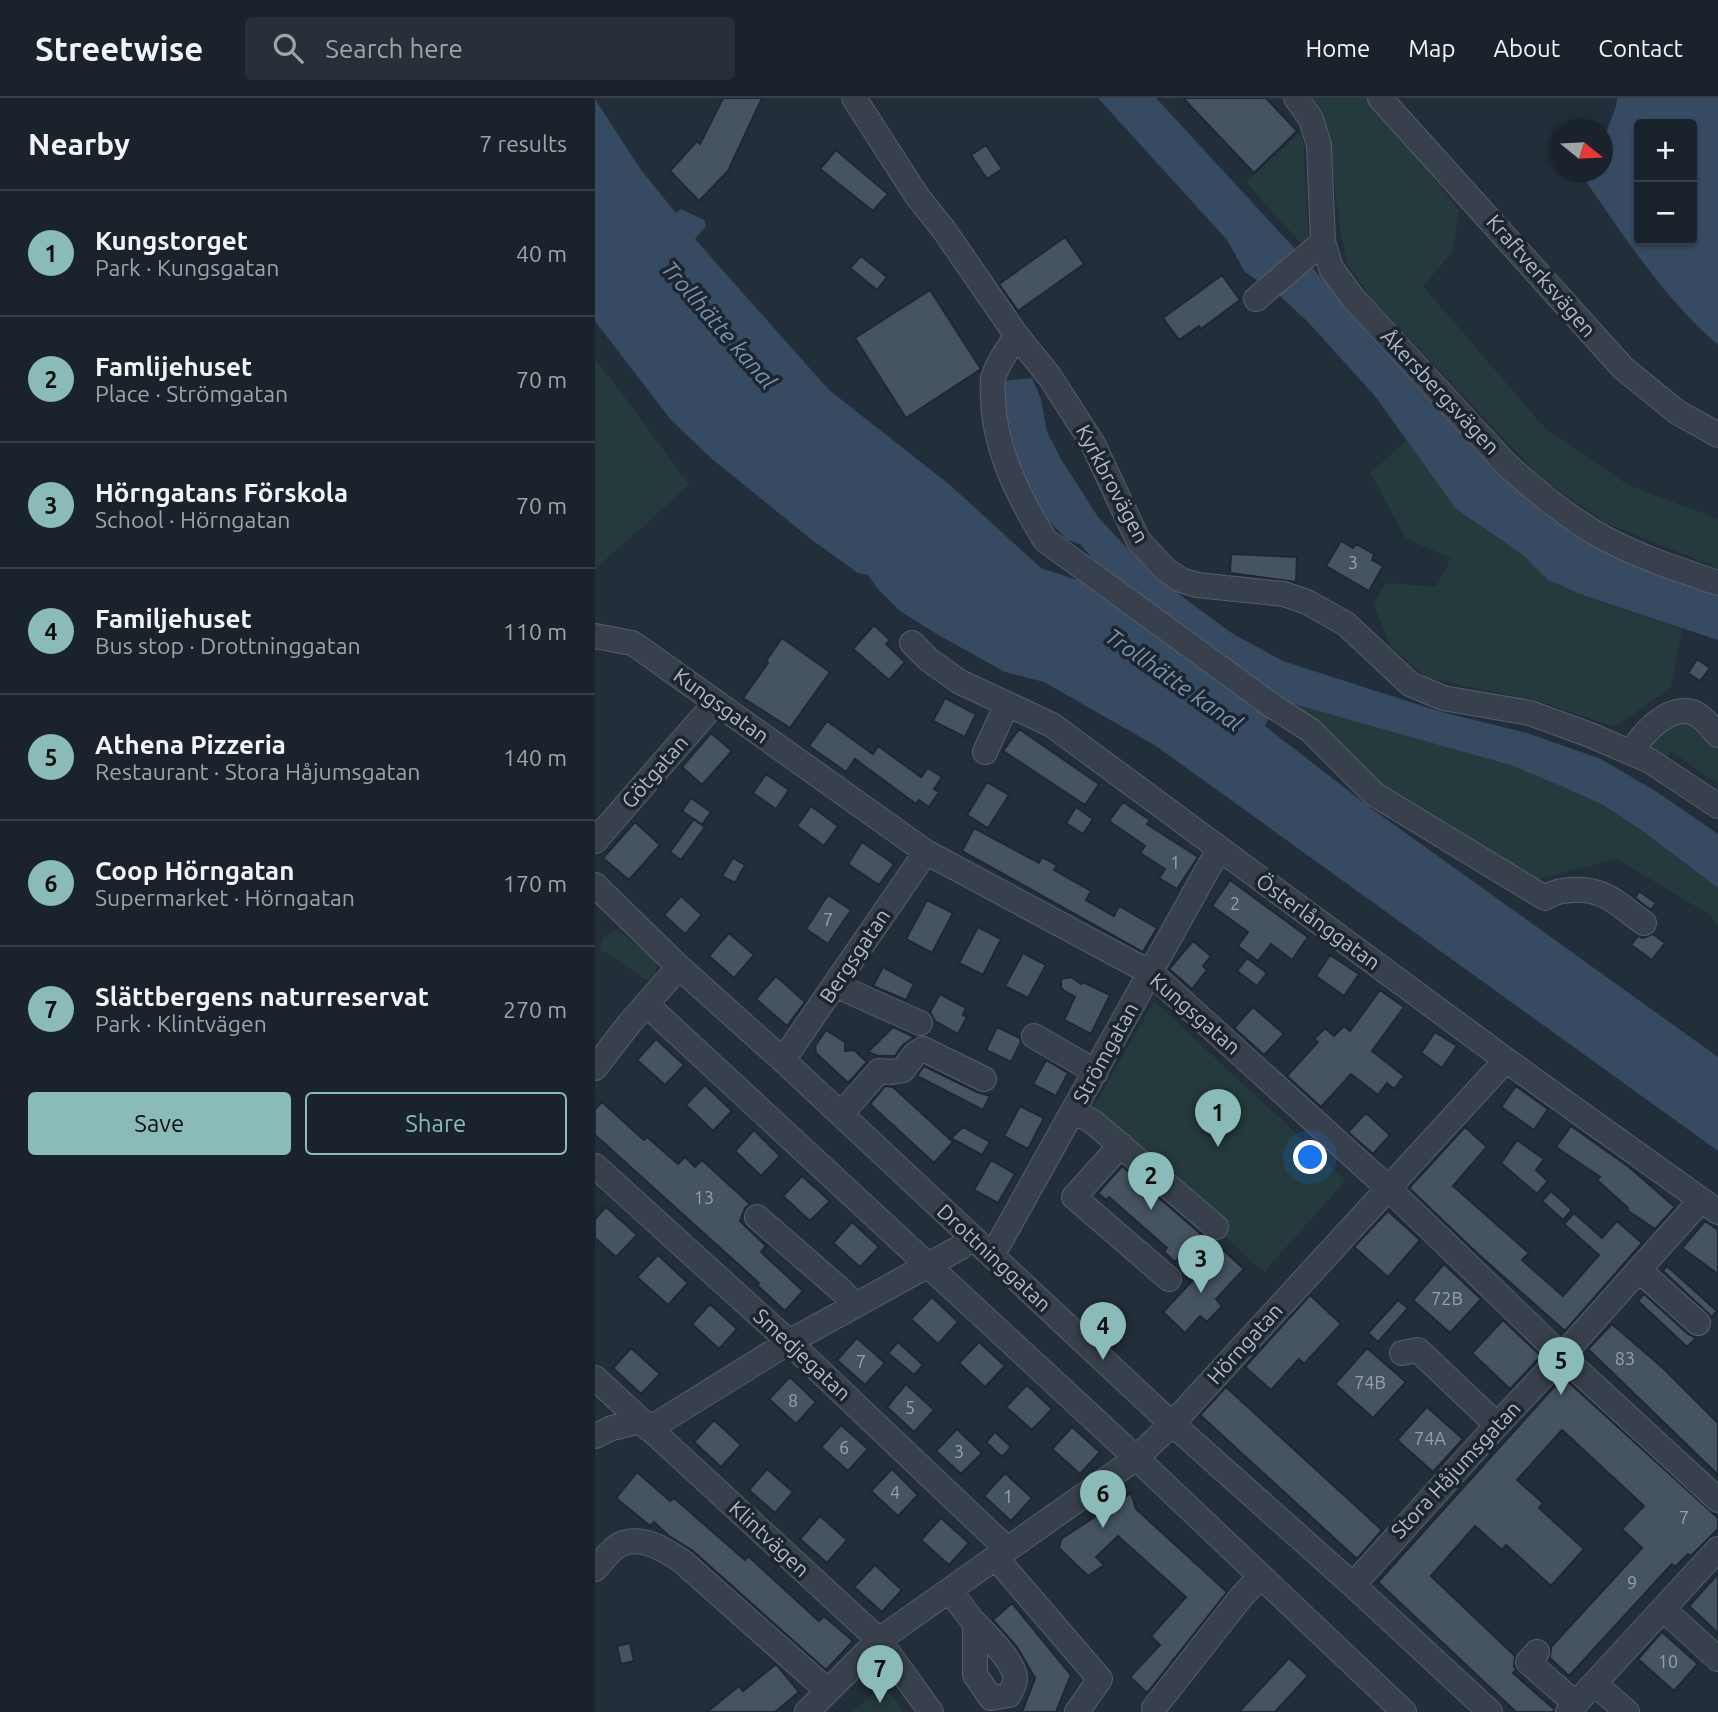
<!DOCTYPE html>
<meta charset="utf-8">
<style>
:root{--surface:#1a222c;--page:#272f38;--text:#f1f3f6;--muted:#9fa4a9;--line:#383f48;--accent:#8bbbb9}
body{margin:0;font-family:Ubuntu,sans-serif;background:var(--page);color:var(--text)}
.controls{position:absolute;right:21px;top:21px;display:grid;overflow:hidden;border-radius:7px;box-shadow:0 2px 5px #0004}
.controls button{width:63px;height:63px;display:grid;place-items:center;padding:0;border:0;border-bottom:2px solid var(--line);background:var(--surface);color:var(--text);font:35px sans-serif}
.compass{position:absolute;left:955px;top:21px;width:63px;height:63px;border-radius:50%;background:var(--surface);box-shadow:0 2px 5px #0004;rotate:108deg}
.you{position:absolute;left:716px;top:1060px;width:24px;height:24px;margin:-18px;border:5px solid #fff;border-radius:50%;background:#1a73e8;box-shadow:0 0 0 10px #1a73e833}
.badge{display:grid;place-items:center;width:46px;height:46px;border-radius:50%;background:var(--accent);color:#111;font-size:23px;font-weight:700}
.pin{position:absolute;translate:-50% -58px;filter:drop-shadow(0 2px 4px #0008)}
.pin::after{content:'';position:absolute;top:37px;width:24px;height:21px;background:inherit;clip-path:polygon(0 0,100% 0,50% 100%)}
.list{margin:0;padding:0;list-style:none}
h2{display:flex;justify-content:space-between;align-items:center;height:91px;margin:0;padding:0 28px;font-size:30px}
h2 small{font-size:23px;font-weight:400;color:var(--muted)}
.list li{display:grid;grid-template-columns:46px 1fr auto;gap:21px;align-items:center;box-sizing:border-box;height:126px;padding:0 28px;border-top:2px solid var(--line)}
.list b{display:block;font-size:26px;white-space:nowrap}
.list p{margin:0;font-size:23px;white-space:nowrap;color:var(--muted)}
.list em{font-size:23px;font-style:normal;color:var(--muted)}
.actions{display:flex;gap:14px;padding:21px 28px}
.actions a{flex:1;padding:16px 0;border:2px solid var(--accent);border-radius:7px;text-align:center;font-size:24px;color:var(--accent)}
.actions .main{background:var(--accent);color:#111}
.icon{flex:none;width:38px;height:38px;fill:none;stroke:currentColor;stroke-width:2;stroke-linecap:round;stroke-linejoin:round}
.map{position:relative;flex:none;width:1123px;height:1614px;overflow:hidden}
header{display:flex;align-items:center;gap:42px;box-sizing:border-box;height:98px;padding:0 35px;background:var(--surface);border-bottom:2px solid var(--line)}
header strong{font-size:33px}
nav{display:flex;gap:38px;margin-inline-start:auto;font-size:24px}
.search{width:490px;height:63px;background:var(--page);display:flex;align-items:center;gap:18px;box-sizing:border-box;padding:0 24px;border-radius:7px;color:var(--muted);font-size:26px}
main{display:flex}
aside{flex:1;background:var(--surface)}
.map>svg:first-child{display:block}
.green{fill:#253a3c}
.water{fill:#364a62;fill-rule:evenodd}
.building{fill:#465362;stroke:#1e2732;stroke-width:2}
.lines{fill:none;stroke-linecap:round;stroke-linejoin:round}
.minor-casing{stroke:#555e69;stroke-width:26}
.minor{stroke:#37404c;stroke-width:24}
.labels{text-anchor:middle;stroke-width:7;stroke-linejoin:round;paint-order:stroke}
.number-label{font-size:18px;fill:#97a1ae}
.street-label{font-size:21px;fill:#b2bbc7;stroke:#1c2530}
.water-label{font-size:23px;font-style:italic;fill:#7a92af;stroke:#1c2530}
</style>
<header>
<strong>Streetwise</strong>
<div class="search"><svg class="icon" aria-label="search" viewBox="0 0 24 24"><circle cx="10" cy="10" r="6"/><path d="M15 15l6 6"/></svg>Search here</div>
<nav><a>Home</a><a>Map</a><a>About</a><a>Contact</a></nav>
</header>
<main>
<aside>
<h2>Nearby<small>7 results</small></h2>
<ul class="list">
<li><span class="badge">1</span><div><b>Kungstorget</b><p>Park · Kungsgatan</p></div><em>40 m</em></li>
<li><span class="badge">2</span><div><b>Famlijehuset</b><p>Place · Strömgatan</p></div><em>70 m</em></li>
<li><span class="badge">3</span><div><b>Hörngatans Förskola</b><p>School · Hörngatan</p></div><em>70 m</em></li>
<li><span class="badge">4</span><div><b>Familjehuset</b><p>Bus stop · Drottninggatan</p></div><em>110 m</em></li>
<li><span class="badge">5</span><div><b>Athena Pizzeria</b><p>Restaurant · Stora Håjumsgatan</p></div><em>140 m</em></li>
<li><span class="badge">6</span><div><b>Coop Hörngatan</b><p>Supermarket · Hörngatan</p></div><em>170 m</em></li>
<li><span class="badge">7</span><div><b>Slättbergens naturreservat</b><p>Park · Klintvägen</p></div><em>270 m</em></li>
</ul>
<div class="actions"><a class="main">Save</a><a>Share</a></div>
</aside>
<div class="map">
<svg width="1123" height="1614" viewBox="0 0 1123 1614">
<rect width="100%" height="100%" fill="#232e3b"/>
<path class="green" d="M 719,0 L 771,0 L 805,37 L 864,113 L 857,154 L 828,188 L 950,330 L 1033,387 L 1123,421 L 1123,470 L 1011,425 L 946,380 L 776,200 L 753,167 L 745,132 L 735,46 Z
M 702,37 L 708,37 L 714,150 L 710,150 L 651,84 Z
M 0,262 L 23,290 L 94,387 L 0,471 Z
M 812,342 L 860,410 L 929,458 L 953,482 L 985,496 L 1088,529 L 1075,591 L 1019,629 L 947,604 L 832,580 L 795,548 L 779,505 L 791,485 L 841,489 L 856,460 L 810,440 L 776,375 Z
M 695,605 L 915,667 L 973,691 L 1008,707 L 1049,734 L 1123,790 L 1123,830 L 1115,817 L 1022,761 L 943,781 L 787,688 Z
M 1079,625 L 1094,625 L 1123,647 L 1123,686 L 1076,653 L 1068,661 L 1056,649 L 1058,644 Z
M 18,833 L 28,836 L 62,864 L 61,876 L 54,883 L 5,851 L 8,840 Z
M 559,903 L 751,1082 L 669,1174 L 494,1017 Z
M 295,1595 L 309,1614 L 257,1614 L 277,1597 Z"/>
<path class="water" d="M 503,0 L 561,0 L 901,369 L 1108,492 L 1123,497 L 1123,542 L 985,496 L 953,482 L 929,458 L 860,410 L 780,298 L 713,224 L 685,198 L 650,174 L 632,142 Z
M 1022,0 L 1123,0 L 1123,247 C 1070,201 1030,140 990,82 L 994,74 L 1007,74 L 1008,44 L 1021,8 ZM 1097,26 L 1097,142 L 1044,142 L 1044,26 Z
M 0,1 L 46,72 L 81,115 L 86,111 L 109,122 L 111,128 L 100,141 L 234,292 L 355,387 L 446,470 L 479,481 L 494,483 L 676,614 L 670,628 L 773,708 L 1123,959 L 1123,1053 L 561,648 L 449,584 L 410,574 L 340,535 L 305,513 L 283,491 L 273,477 L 263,475 L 217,442 L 117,361 L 76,322 L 0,223 Z
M 437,280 L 446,301 L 452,334 L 466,361 L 503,419 L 530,448 L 585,497 L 638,536 L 688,563 L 843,613 L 932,635 L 1006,661 L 1062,694 L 1123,736 L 1123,790 L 1049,734 L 1008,707 L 973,691 L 915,667 L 695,605 L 681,605 L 502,466 L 485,446 L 472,442 L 455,424 L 438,402 L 422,372 L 408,302 L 409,283 Z"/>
<path class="building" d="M 128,0 L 167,0 L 133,73 L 104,103 L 75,73 L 102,43 L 105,46 Z
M 588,0 L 671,0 L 702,33 L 659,75 Z
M 391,47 L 407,71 L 392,81 L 376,57 Z
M 241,52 L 293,96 L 278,113 L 225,71 Z
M 470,139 L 489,166 L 423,213 L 404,186 Z
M 266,158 L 292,179 L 282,192 L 255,170 Z
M 627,177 L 645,202 L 606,231 L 604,228 L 584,242 L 568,220 Z
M 335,192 L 386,271 L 311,320 L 260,240 Z
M 746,443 L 758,450 L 761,446 L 779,456 L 777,462 L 788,468 L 774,493 L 731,468 Z
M 636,456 L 702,459 L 701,484 L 635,475 Z
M 279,527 L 295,542 L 291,546 L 310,564 L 294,582 L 258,551 Z
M 187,540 L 235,574 L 195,630 L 148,600 L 173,565 L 171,563 Z
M 1102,561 L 1115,570 L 1105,583 L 1093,575 Z
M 350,600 L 381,616 L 370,639 L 338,623 Z
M 232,623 L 278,656 L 283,648 L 326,679 L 333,670 L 347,679 L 339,691 L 344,694 L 334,709 L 324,702 L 321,706 L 260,661 L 251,674 L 214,648 Z
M 424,631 L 504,686 L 490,707 L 408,653 Z
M 116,635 L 137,653 L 107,687 L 87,669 Z
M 171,676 L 194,692 L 181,711 L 158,695 Z
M 392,684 L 414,697 L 393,730 L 372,717 Z
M 96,700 L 116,714 L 107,727 L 87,713 Z
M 528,704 L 555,722 L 552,726 L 603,759 L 582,791 L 564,780 L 570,771 L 545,755 L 550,748 L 514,723 Z
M 216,708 L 243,728 L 229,748 L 202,728 Z
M 481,709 L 498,721 L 488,736 L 471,725 Z
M 99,721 L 110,729 L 86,762 L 75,754 Z
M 40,724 L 65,747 L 34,782 L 8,760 Z
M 379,730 L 444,765 L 447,759 L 462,767 L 459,772 L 496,793 L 491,802 L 519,818 L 524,808 L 562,830 L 548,854 L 367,753 Z
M 267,744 L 299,766 L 284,787 L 253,766 Z
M 138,760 L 150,767 L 140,785 L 127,778 Z
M 635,782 L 713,839 L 697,862 L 676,846 L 663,863 L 643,848 L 653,834 L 617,808 Z
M 1044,793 L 1061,805 L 1056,812 L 1040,800 Z
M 233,797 L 256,812 L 233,846 L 211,831 Z
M 86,798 L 107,817 L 90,836 L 69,817 Z
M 332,802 L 358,815 L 337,855 L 311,841 Z
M 383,829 L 406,841 L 388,877 L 364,865 Z
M 134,835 L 159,857 L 139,880 L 114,858 Z
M 1058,836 L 1070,845 L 1057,862 L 1036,847 L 1043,838 L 1048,840 Z
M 598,843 L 616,858 L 608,868 L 612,872 L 597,891 L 574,871 Z
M 428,855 L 451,867 L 433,900 L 410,888 Z
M 735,857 L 764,876 L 749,898 L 721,878 Z
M 652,860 L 672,875 L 662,888 L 642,873 Z
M 288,869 L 319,886 L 311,902 L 278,888 Z
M 181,878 L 210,904 L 192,928 L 161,901 Z
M 476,879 L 486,886 L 488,884 L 515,897 L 496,936 L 469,922 L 480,899 L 469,893 L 466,889 L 466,881 Z
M 785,892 L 809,909 L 777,953 L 809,978 L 799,991 L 792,985 L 783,997 L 756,976 L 726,1009 L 692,978 L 723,944 L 719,941 L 730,930 L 739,938 L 749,928 L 755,933 Z
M 345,896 L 371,910 L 368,917 L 372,919 L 363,936 L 340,923 L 335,914 Z
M 658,909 L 689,936 L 669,957 L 639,930 Z
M 298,929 L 319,939 L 308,947 L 300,958 L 283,958 L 273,954 Z
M 402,929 L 425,940 L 426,944 L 416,964 L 391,952 Z
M 231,932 L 250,944 L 250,953 L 259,952 L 272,964 L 253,985 L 221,955 L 220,948 Z
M 840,934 L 862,948 L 847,970 L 826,955 Z
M 61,941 L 89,967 L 70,987 L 42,962 Z
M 451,962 L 473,975 L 461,998 L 438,986 Z
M 329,968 L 382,994 L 395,998 L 388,1012 L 322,978 Z
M 110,987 L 137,1013 L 118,1033 L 91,1007 Z
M 290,988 L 298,989 L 358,1044 L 339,1065 L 275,1006 Z
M 921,988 L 953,1011 L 939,1032 L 906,1009 Z
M 7,1004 L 49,1042 L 52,1039 L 83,1066 L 90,1059 L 100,1069 L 107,1062 L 155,1106 L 150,1110 L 145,1123 L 171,1148 L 166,1154 L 208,1193 L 190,1213 L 162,1187 L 164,1185 L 0,1037 L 0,1011 Z
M 425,1008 L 449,1020 L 433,1051 L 409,1038 Z
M 771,1015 L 795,1037 L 778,1056 L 753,1034 Z
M 976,1028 L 1034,1069 L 1080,1109 L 1060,1131 L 1032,1112 L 1033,1110 L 1002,1082 L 1005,1079 L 961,1049 Z
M 368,1029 L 395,1044 L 387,1057 L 356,1040 Z
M 870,1029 L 892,1049 L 858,1088 L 934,1155 L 927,1162 L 968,1198 L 1004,1157 L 969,1126 L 979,1115 L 1007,1140 L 1022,1123 L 1047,1145 L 970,1233 L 883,1156 L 814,1090 Z
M 159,1032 L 185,1058 L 166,1078 L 140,1053 Z
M 922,1042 L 949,1061 L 941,1072 L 953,1083 L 942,1096 L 906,1065 Z
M 396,1062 L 420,1076 L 403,1105 L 379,1092 Z
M 527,1068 L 606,1136 L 580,1164 L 569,1154 L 572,1150 L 514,1099 L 511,1102 L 503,1095 Z
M 207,1078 L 235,1103 L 215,1123 L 188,1098 Z
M 956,1093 L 977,1112 L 968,1122 L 947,1103 Z
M 11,1109 L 42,1137 L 21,1159 L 0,1140 L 0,1121 Z
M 793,1113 L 825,1142 L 793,1179 L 759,1149 Z
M 1110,1123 L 1123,1132 L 1123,1176 L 1087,1150 Z
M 257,1124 L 284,1149 L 265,1169 L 238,1145 Z
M 627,1151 L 649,1171 L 621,1201 L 627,1208 L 612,1224 L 605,1218 L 590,1235 L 568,1214 Z
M 63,1157 L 93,1185 L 73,1207 L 42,1179 Z
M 849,1166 L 886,1201 L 855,1235 L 818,1202 Z
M 1072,1168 L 1122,1213 L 1117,1219 L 1068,1173 Z
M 1049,1196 L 1093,1236 L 1101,1240 L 1092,1249 L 1043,1203 Z
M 715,1197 L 746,1226 L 709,1266 L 704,1261 L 676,1292 L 650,1269 Z
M 337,1199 L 363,1224 L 343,1246 L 316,1221 Z
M 803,1202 L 813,1210 L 783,1244 L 773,1235 Z
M 115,1206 L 142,1231 L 124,1251 L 97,1226 Z
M 908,1222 L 946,1258 L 915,1291 L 877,1255 Z
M 1017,1226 L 1068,1270 L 1123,1325 L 1123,1377 L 993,1251 Z
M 262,1240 L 290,1265 L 270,1287 L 242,1262 Z
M 303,1244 L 328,1267 L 319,1277 L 293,1255 Z
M 384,1244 L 410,1268 L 390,1289 L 364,1265 Z
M 36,1250 L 65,1276 L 46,1296 L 18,1270 Z
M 772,1250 L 811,1284 L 778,1320 L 740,1286 Z
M 195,1279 L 221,1304 L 201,1326 L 174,1301 Z
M 968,1279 L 1123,1420 L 1123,1431 L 1096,1458 L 1093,1456 L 1080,1469 L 1077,1466 L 974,1578 L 955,1560 L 956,1549 L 1047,1450 L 1027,1431 L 1049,1408 L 967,1332 L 922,1382 L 948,1405 L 944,1410 L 989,1451 L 965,1478 L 956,1488 L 911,1447 L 907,1452 L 880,1428 L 836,1478 L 920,1558 L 919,1568 L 921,1572 L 918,1575 L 959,1611 L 959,1614 L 921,1614 L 783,1484 Z
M 311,1286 L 339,1312 L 319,1334 L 292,1309 Z
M 432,1287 L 457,1311 L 437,1332 L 411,1309 Z
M 631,1289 L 787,1432 L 762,1461 L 605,1317 Z
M 832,1309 L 868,1341 L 838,1374 L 802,1342 Z
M 119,1322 L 146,1347 L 126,1369 L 99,1344 Z
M 246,1327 L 273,1351 L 253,1373 L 226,1349 Z
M 477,1329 L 505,1354 L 485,1376 L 457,1351 Z
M 362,1331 L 387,1355 L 366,1376 L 341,1353 Z
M 400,1334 L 416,1349 L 407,1359 L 391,1344 Z
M 172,1371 L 198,1394 L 180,1415 L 154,1392 Z
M 297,1371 L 323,1397 L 303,1418 L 276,1393 Z
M 42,1374 L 75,1403 L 79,1400 L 150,1462 L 153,1458 L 224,1523 L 229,1518 L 258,1543 L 231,1572 L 98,1453 L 74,1438 L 59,1424 L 55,1428 L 21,1400 Z
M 410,1375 L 437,1400 L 416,1423 L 389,1398 Z
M 536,1395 L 541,1411 L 632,1494 L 552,1595 L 535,1579 L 565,1547 L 556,1538 L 591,1499 L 523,1438 L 501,1459 L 509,1467 L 493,1478 L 464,1450 L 466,1441 Z
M 225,1418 L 252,1442 L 232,1465 L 205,1441 Z
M 346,1420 L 374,1445 L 354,1467 L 326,1442 Z
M 280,1467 L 307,1492 L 287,1514 L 259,1489 Z
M 1123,1476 L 1123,1535 L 1094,1508 Z
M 417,1505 L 476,1577 L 461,1614 L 427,1614 L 440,1580 L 422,1549 L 398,1522 Z
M 1067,1534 L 1103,1566 L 1079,1593 L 1043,1561 Z
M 35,1545 L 39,1563 L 26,1566 L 22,1548 Z
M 694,1560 L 713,1578 L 680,1614 L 644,1614 Z
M 181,1566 L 204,1594 L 180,1614 L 112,1614 L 144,1588 L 148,1593 Z"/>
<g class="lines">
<g class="minor-casing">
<path id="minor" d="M 259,0 L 322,98 L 349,132 L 422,238 L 455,279 L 498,346 L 543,442 L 571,472 L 586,482 L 602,487 L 689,496 L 712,504 L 751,526 L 815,586 L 848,600 L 935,615 L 995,637 L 1055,663 L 1123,708
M 701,0 L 716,21 L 724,47 L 728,144 L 736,170 L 758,200 L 911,366 C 942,394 974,421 1011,441 C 1047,460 1085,472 1123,485
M 785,0 L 1028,270 L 1082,314 L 1123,337
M 661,201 L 728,144
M 422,238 C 413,251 403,264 398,280 C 397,287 398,295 398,302 C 400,353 424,399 450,442 L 679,609 L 715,632 L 779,696 L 950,800 C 959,794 965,793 976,792 C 1011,790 1022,806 1049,825
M 0,538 L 37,545 L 46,551 L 331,754 L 556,875 L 792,1089 L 967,1258 L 1123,1402
M 317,545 L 334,562 L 365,584 L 457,627 L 911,962 L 1123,1114
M 390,654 L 412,606
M 1037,654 C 1047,634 1079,602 1103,617 C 1111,622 1117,631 1123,637
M 0,743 L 121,604
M 0,787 L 84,869 L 190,964 L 563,1313 L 758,1487 L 895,1614
M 240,887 L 325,925
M 51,906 L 554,1372 L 809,1614
M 439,938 L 501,974
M 188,962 L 331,754
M 0,970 L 34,926 L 84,869
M 479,1013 L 498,1024 L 621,1129
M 246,1016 L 284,973 L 297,974 L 308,972 L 320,956 L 328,951 L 389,981
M 526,1047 L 479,1099 L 574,1181
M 0,1068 L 194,1244 L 411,1450
M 162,1119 L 247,1193 L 260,1208
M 397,1158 L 624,751
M 1044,1172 L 1103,1225
M 807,1255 L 823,1252 L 902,1327
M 0,1280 L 284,1542 L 336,1614
M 54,1331 L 194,1244 L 366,1149 L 377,1139
M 0,1338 L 17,1330 L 46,1323
M 401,1460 L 505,1581 L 482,1614
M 0,1471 C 7,1464 15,1452 24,1447 C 46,1436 71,1452 88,1464 L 233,1593
M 758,1487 L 902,1327 L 967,1258 L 1106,1102
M 355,1493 L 377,1522 C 388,1533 422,1566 420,1581 C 420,1586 416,1593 414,1597 L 396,1600 L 380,1577 L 380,1526
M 1068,1511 L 1123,1561
M 942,1554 L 933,1564 L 981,1606
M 1000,1586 L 1032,1614
M 559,1610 L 647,1498 L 665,1479
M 212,1614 L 284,1542 L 540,1361 L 577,1326 L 911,962
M 973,1614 L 1123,1451"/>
</g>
<use href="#minor" class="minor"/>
</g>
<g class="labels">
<g class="number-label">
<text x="758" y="471">3</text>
<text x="580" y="771">1</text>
<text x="640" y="812">2</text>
<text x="233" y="828">7</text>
<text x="109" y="1106">13</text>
<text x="852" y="1207">72B</text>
<text x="1030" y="1267">83</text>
<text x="266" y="1270">7</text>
<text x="775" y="1291">74B</text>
<text x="198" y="1309">8</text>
<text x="315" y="1316">5</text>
<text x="835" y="1347">74A</text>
<text x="249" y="1356">6</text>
<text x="364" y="1360">3</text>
<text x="300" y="1401">4</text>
<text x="413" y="1405">1</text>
<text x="1089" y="1426">7</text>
<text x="1037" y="1491">9</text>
<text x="1073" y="1570">10</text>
</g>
<g class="street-label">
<text transform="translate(946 178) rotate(49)" y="7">Kraftverksvägen</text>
<text transform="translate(845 294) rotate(47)" y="7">Åkersbergsvägen</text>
<text transform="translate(517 386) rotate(62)" y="7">Kyrkbrovägen</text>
<text transform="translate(126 608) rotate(36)" y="7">Kungsgatan</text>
<text transform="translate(60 674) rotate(-49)" y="7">Götgatan</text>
<text transform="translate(723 824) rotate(36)" y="7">Österlånggatan</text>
<text transform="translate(260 858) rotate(-56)" y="7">Bergsgatan</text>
<text transform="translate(600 916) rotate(41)" y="7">Kungsgatan</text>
<text transform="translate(511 955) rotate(-61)" y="7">Strömgatan</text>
<text transform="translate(399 1160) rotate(43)" y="7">Drottninggatan</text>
<text transform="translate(650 1246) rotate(-48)" y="7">Hörngatan</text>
<text transform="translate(207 1257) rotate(43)" y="7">Smedjegatan</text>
<text transform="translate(861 1372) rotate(-47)" y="7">Stora Håjumsgatan</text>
<text transform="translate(174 1441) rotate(43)" y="7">Klintvägen</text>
</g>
<g class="water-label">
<text transform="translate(124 227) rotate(49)" y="8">Trollhätte kanal</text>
<text transform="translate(579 582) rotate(35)" y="8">Trollhätte kanal</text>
</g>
</g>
</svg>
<div class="controls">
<button>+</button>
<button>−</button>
</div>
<svg class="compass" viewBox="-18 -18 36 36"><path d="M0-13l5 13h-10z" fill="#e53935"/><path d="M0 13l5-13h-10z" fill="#9fa4a9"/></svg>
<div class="you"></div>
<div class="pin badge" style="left:623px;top:1049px">1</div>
<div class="pin badge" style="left:556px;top:1112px">2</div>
<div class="pin badge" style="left:606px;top:1195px">3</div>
<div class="pin badge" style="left:508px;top:1262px">4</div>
<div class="pin badge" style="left:966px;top:1297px">5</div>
<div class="pin badge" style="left:508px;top:1430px">6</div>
<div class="pin badge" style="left:285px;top:1605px">7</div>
</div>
</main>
